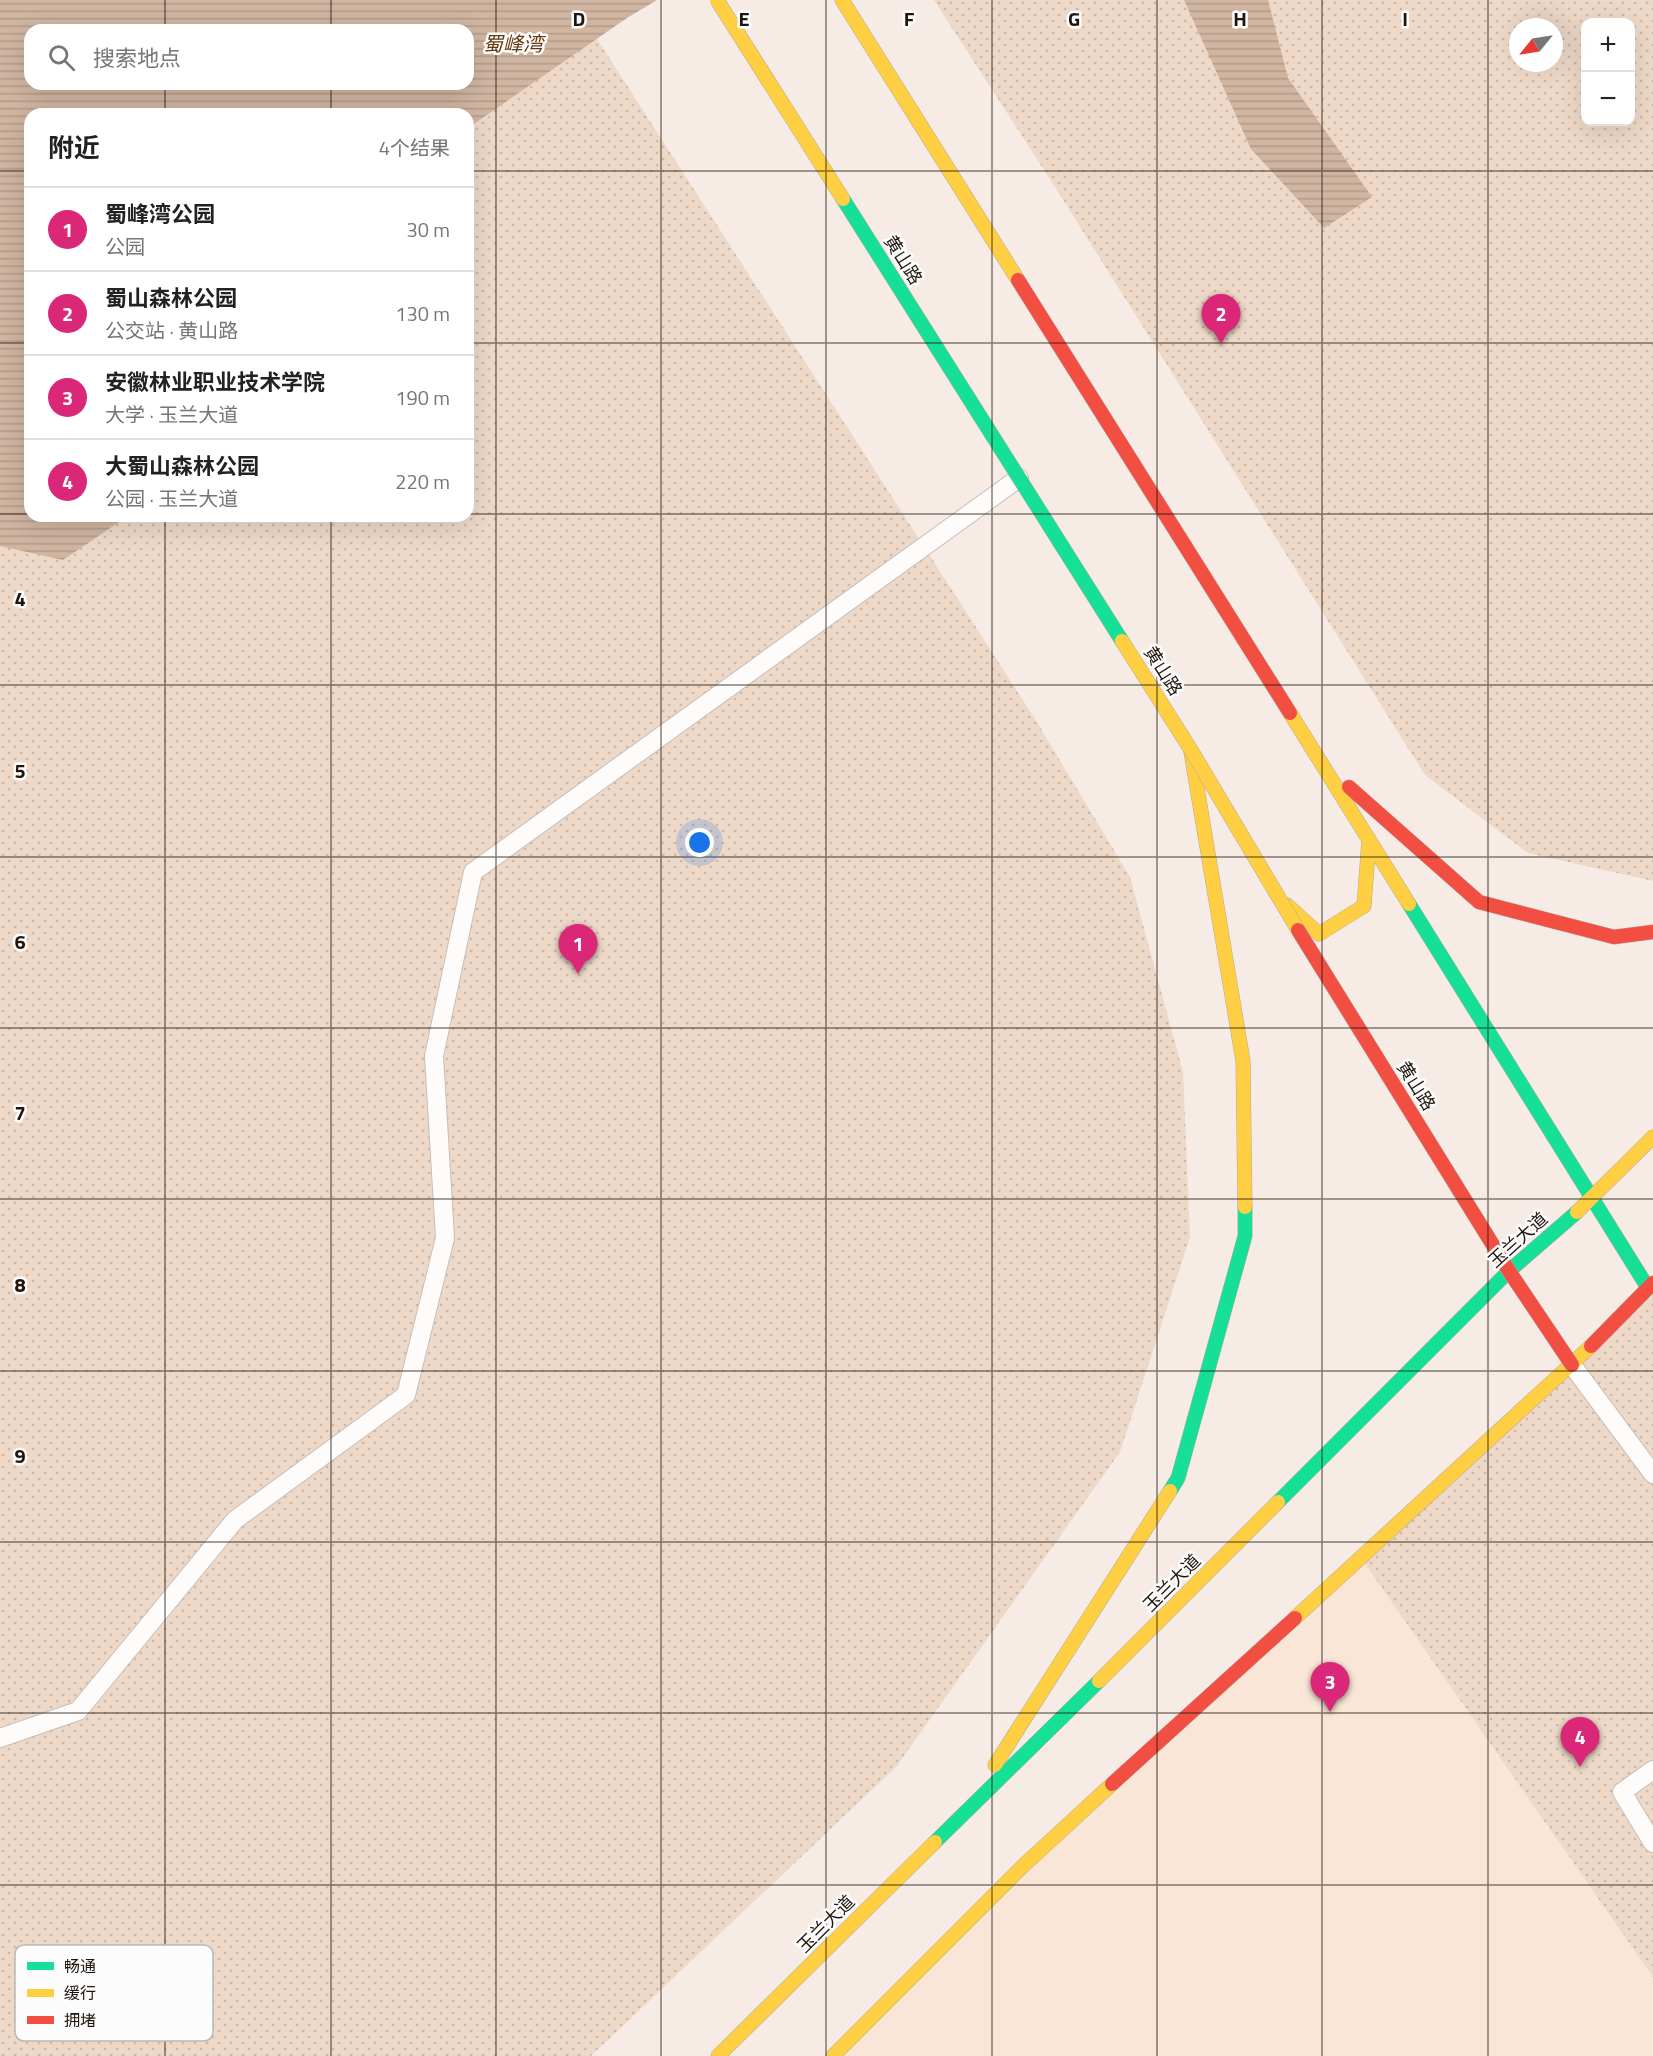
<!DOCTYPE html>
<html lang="zh">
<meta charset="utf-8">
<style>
:root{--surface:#fff;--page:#f6f6f6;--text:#222;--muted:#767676;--line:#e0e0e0;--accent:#db2777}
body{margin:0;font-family:"Titillium Web","Noto Sans SC",sans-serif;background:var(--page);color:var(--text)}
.controls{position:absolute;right:18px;top:18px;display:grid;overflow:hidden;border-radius:12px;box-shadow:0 6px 24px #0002}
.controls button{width:54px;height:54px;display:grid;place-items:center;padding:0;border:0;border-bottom:2px solid var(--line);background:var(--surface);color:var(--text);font:30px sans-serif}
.compass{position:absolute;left:1509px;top:18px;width:54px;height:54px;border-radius:50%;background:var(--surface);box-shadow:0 6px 24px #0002;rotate:240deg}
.you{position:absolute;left:700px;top:843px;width:21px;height:21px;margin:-15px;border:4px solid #fff;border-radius:50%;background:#1a73e8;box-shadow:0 0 0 9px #1a73e833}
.badge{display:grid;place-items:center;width:39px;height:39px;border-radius:50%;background:var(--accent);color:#fff;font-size:20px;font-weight:700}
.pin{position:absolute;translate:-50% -50px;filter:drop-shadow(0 2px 3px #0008)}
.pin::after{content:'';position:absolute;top:32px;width:21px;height:18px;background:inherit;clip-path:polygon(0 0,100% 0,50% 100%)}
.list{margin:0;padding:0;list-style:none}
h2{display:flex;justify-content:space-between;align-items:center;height:78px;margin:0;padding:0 24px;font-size:26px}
h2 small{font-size:20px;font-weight:400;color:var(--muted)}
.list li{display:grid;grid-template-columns:39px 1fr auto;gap:18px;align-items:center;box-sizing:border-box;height:84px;padding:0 24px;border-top:2px solid var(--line)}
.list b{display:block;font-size:22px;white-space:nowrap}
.list p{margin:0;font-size:20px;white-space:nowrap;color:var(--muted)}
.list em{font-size:20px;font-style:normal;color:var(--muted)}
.icon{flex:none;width:33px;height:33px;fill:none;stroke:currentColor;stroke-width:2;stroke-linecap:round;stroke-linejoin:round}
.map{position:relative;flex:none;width:1653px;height:2056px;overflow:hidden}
.search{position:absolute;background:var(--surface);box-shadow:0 6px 24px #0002;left:24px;top:24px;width:450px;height:66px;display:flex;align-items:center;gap:15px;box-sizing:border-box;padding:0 21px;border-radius:18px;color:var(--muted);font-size:22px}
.panel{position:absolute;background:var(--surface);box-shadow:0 6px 24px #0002;left:24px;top:108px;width:450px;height:414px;border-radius:18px}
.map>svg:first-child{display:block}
.built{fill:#fae6d7}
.park{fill:url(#park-dots);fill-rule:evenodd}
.water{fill:url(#water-rules);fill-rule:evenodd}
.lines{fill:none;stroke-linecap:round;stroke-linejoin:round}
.lane-casing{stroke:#c8beb7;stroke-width:20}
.fast-casing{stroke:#b6a99f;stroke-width:15}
.slow-casing{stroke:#b6a99f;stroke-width:15}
.jam-casing{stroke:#b6a99f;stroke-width:15}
.lane{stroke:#fefcfb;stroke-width:18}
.fast{stroke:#16e098;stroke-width:14}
.slow{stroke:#ffcf43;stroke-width:14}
.jam{stroke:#f24e42;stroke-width:14}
.fast-bridge-casing{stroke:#b6a99f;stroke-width:15;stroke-linecap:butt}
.slow-bridge-casing{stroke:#b6a99f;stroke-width:15;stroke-linecap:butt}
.jam-bridge-casing{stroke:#b6a99f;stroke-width:15;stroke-linecap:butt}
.fast-bridge{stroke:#16e098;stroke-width:14}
.slow-bridge{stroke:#ffcf43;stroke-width:14}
.jam-bridge{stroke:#f24e42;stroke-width:14}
.grid{fill:none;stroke:#1f150d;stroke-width:1.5;stroke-opacity:0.55}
.labels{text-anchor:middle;stroke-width:5;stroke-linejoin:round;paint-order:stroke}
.street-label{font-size:18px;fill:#1f150d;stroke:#fcfcfc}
.water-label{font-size:20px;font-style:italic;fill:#66390e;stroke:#fcfcfc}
.key{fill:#fcfcfc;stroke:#bab7b4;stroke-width:1.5}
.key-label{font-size:16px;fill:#1f150d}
.grid-label{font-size:20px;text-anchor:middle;font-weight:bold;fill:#1f150d;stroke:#fcfcfc;stroke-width:5;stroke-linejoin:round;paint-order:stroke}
</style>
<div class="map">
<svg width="1653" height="2056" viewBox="0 0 1653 2056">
<defs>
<pattern id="park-dots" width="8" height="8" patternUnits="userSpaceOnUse" patternTransform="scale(1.5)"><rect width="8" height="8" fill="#eed9c8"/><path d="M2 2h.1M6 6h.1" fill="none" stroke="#ccb9ab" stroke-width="1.8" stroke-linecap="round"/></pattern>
<pattern id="water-rules" width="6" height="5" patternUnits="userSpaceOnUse" patternTransform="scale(1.5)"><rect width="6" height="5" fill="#d0b5a1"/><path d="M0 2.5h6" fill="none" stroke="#b29b89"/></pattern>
</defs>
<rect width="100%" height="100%" fill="#f6ece5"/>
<path class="built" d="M 1361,1558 L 1653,1977 L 1653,2056 L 833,2056 Z"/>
<path class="park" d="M 0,0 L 572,0 L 1035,719 L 1130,877 L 1183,1072 L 1190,1237 L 1120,1452 L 896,1767 L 591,2056 L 0,2056 ZM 30,30 L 468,30 L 468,84 L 30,84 ZM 30,114 L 468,114 L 468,516 L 30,516 Z
M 934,0 L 1653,0 L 1653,881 L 1528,853 L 1425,775 L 1055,187 ZM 1586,22 L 1630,22 L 1630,122 L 1586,122 ZM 1518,27 L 1554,27 L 1554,63 L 1518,63 Z
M 1653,1283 L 1653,1977 L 1361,1558 Z"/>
<path class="water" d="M 0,0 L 657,0 L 627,18 L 468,128 L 468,114 L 30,114 L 30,516 L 128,516 L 63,560 L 0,546 ZM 30,30 L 468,30 L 468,84 L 30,84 Z
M 1184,0 L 1268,0 L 1288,78 L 1372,197 L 1324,228 L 1251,149 Z"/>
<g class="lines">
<g class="lane-casing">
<path id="lane" d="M 1572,1365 L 1653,1474
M 0,1738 L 78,1711 L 235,1520 L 406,1395 L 445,1238 L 434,1056 L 473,872 L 1019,478
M 1653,1770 L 1622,1792 L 1653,1843"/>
</g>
<g class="fast-casing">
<path id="fast" d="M 1409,904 L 1648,1288
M 1170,1491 L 1178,1478 L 1245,1236 L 1245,1207
M 1278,1502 L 1509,1271 L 1577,1212
M 935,1842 L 1099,1681"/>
</g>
<g class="slow-casing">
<path id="slow" d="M 842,0 L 1018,280
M 1290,713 L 1409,904
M 1191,752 L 1243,1061 L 1245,1207
M 1287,905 L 1319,934 L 1364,906 L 1369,839
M 1577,1212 L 1653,1137
M 1295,1618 L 1591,1346
M 1099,1681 L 1278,1502
M 995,1765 L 1170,1491
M 718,2056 L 935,1842
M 833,2056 L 1023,1866 L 1112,1784"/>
</g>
<g class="jam-casing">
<path id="jam" d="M 1018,280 L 1290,713
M 1349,787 L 1479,902 L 1614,937 L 1653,932
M 1591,1346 L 1653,1283
M 1112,1784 L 1295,1618"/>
</g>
<use href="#lane" class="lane"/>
<use href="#fast" class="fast"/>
<use href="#slow" class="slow"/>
<use href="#jam" class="jam"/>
<g class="fast-bridge-casing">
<path id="fast-bridge" d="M 843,199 L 1122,641"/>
</g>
<g class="slow-bridge-casing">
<path id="slow-bridge" d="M 717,0 L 843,199
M 1122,641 L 1191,750 L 1298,930"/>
</g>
<g class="jam-bridge-casing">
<path id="jam-bridge" d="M 1298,930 L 1509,1271 L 1572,1365"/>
</g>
<use href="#fast-bridge" class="fast-bridge"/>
<use href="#slow-bridge" class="slow-bridge"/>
<use href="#jam-bridge" class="jam-bridge"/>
</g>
<path class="grid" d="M 165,0 L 165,30M 331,0 L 331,30M 496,0 L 496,2056M 661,0 L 661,2056M 826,0 L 826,2056M 992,0 L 992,2056M 1157,0 L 1157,2056M 1322,0 L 1322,2056M 1488,0 L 1488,2056M 165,84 L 165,114M 331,84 L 331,114M 0,171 L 30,171M 468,171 L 1653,171M 0,343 L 30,343M 468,343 L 1653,343M 0,514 L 30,514M 468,514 L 1653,514M 165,516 L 165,2056M 331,516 L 331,2056M 0,685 L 1653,685M 0,857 L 1653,857M 0,1028 L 1653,1028M 0,1199 L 1653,1199M 0,1371 L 1653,1371M 0,1542 L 1653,1542M 0,1713 L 1653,1713M 0,1885 L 1653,1885"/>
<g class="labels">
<g class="street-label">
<text transform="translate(903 260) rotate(58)" y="6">黄山路</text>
<text transform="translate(1163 671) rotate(58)" y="6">黄山路</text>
<text transform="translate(1416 1086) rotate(58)" y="6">黄山路</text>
<text transform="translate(1518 1240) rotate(-42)" y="6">玉兰大道</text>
<text transform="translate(1172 1583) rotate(-45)" y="6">玉兰大道</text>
<text transform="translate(826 1924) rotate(-45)" y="6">玉兰大道</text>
</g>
<g class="water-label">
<text x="513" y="51">蜀峰湾</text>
</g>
</g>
<rect x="15" y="1945" width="198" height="96" rx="9" class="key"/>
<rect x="27" y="1962" width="27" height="8" fill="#16e098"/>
<rect x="27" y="1989" width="27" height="8" fill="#ffcf43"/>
<rect x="27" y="2016" width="27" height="8" fill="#f24e42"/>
<g class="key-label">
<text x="64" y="1972">畅通</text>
<text x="64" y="1999">缓行</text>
<text x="64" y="2026">拥堵</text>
</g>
<g class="grid-label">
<text x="579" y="26">D</text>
<text x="744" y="26">E</text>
<text x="909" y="26">F</text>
<text x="1074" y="26">G</text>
<text x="1240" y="26">H</text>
<text x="1405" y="26">I</text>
<text x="20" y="606">4</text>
<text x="20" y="778">5</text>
<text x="20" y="949">6</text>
<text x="20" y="1120">7</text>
<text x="20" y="1292">8</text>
<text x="20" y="1463">9</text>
</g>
</svg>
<div class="controls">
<button>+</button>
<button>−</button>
</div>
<svg class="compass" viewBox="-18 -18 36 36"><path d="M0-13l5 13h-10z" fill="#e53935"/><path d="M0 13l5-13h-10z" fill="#767676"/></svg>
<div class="you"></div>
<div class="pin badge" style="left:578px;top:974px">1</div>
<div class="pin badge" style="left:1221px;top:344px">2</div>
<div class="pin badge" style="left:1330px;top:1712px">3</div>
<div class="pin badge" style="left:1580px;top:1767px">4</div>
<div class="search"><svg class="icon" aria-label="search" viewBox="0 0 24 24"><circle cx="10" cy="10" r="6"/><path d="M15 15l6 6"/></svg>搜索地点</div>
<section class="panel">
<h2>附近<small>4个结果</small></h2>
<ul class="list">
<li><span class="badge">1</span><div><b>蜀峰湾公园</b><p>公园</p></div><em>30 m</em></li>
<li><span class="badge">2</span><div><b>蜀山森林公园</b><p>公交站 · 黄山路</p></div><em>130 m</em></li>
<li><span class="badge">3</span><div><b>安徽林业职业技术学院</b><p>大学 · 玉兰大道</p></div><em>190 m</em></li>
<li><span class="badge">4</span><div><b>大蜀山森林公园</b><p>公园 · 玉兰大道</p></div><em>220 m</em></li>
</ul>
</section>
</div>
